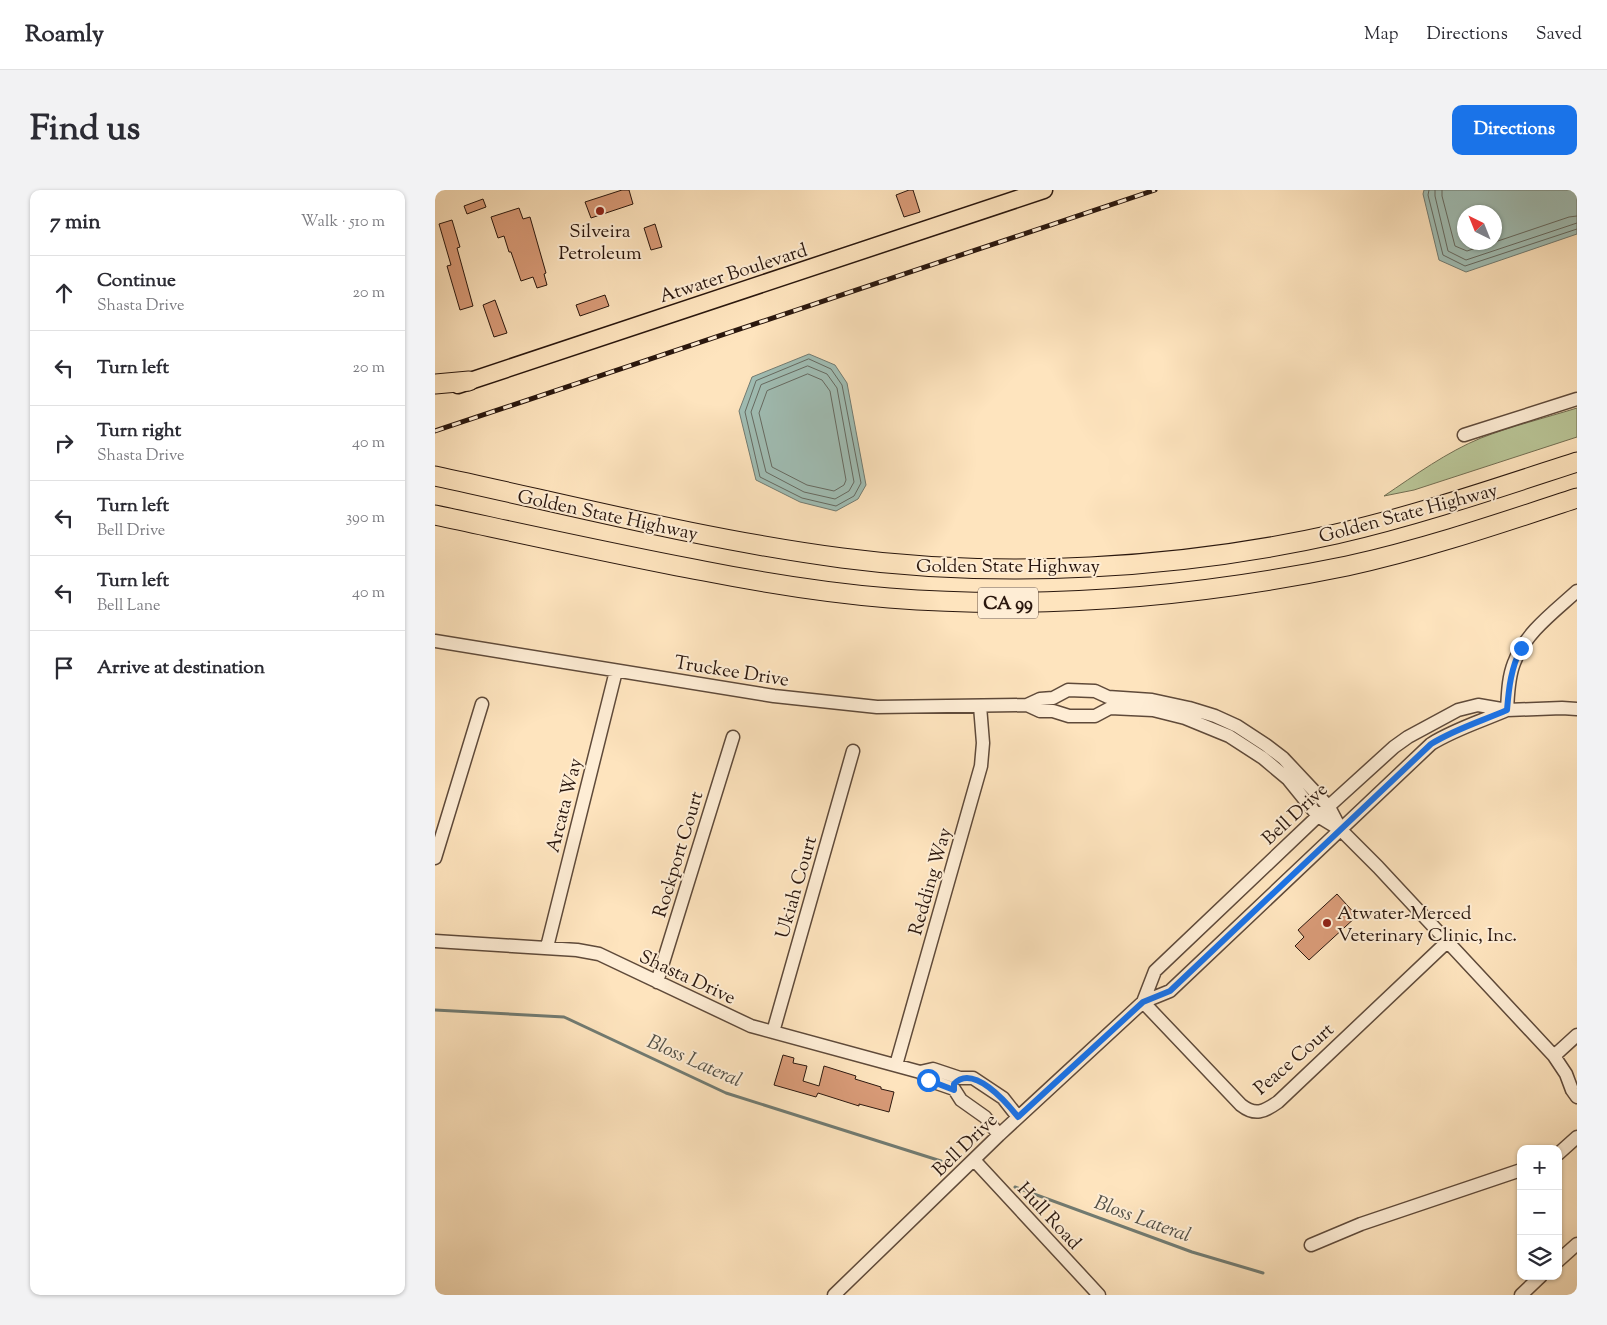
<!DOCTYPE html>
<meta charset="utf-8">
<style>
:root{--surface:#fff;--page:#f2f2f3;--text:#2b2b33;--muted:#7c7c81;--line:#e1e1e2;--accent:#1a73e8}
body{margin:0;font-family:"Sorts Mill Goudy",serif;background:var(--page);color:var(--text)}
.controls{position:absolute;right:15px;bottom:15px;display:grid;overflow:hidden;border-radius:10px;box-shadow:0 1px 4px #0004}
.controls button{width:45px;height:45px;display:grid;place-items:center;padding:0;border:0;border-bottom:1px solid var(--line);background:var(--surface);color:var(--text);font:25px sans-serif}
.compass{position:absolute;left:1022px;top:15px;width:45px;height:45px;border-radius:50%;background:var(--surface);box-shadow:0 1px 4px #0004;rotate:317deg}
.stop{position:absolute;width:15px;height:15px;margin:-11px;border:4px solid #1a73e8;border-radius:50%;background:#fff}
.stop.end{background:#1a73e8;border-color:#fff;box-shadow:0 1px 5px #0008}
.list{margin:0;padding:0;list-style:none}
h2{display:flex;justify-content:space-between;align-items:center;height:65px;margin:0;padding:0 20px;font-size:21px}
h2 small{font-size:16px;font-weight:400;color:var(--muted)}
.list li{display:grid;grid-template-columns:32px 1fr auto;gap:15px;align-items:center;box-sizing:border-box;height:75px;padding:0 20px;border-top:1px solid var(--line)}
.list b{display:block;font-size:19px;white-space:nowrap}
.list p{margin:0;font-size:16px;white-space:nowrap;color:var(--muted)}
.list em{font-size:16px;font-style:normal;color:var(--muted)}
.icon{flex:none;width:28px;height:28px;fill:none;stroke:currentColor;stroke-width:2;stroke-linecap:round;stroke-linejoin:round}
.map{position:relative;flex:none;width:1142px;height:1105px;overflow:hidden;border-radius:10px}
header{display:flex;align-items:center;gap:30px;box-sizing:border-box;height:70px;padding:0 25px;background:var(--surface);border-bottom:1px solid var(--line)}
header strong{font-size:24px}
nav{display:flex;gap:28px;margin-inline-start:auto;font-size:18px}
.intro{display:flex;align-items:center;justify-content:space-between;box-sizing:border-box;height:120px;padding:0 30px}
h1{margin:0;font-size:35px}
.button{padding:12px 22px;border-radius:10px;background:var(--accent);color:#fff;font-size:18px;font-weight:700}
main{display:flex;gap:30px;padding:0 30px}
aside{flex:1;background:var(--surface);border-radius:10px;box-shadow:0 1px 4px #0004}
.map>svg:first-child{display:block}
.green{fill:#b9c597;stroke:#726e52}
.water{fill:#a0beb5;stroke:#717b72;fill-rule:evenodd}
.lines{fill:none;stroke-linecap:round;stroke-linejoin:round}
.shore{stroke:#656a62;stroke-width:1}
.stream{stroke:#717b72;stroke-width:3}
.building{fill:#d99b78;stroke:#2a170e}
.minor-casing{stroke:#5f4a3a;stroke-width:15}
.major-casing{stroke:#2a170e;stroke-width:19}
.highway-casing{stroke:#2a170e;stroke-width:21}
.minor{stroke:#feedd5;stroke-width:12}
.major{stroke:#fee4be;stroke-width:16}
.highway{stroke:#fee4be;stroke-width:19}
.rail-casing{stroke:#2a170e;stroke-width:5}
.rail{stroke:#feedd5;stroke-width:3;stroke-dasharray:9;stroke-linecap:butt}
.route{stroke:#1a73e8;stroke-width:6}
.poi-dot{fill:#8f2418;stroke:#feedd5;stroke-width:2}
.labels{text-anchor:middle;stroke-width:4;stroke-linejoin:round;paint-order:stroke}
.shield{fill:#feedd5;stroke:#6a574a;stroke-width:1}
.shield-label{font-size:18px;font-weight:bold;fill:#2a170e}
.poi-label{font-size:19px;fill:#2a170e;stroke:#feedd5}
.street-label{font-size:19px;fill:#2a170e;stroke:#feedd5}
.water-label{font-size:20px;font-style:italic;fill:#535148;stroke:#feedd5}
</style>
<header>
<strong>Roamly</strong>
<nav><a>Map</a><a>Directions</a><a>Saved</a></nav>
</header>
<div class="intro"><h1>Find us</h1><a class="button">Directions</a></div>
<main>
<aside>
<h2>7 min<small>Walk · 510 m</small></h2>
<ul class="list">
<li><svg class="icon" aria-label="ahead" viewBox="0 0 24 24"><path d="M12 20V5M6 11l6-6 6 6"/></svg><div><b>Continue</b><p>Shasta Drive</p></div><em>20 m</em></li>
<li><svg class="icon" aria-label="left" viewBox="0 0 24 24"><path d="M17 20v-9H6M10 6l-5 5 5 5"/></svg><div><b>Turn left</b></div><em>20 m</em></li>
<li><svg class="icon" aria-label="right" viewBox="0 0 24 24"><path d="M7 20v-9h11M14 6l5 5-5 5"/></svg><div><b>Turn right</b><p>Shasta Drive</p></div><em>40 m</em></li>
<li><svg class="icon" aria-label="left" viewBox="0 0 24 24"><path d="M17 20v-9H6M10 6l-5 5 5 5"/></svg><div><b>Turn left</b><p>Bell Drive</p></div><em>390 m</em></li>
<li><svg class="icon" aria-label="left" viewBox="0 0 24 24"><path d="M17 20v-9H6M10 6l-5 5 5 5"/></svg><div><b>Turn left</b><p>Bell Lane</p></div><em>40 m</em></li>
<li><svg class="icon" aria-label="arrive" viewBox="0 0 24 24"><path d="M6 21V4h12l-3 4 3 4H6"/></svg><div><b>Arrive at destination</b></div></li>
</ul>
</aside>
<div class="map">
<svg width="1142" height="1105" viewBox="0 0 1142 1105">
<rect width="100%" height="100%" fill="#fee4be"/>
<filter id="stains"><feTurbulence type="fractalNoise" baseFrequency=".004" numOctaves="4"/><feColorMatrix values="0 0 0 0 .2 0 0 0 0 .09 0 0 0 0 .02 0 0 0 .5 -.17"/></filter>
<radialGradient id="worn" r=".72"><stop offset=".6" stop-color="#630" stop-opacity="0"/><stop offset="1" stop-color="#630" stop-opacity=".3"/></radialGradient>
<path class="green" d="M 1142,218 L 1142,247 L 979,300 L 949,306 C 980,285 1012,262 1046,248 C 1077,236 1110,228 1142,218 Z"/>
<path class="water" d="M 989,0 L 1142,0 L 1142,44 L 1031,82 L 1004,70 L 988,4 ZM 1030,22 L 1060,22 L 1060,52 L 1030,52 Z
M 374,164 L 400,175 L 412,193 L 431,295 L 423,309 L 401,321 L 365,312 L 321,290 L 304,221 L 317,187 Z"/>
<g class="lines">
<path class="shore" d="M 994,0 L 993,5 L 1008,65 L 1030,76 L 1142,39
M 1000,0 L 1000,6 L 1013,61 L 1031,70 L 1142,33
M 1007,0 L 1007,6 L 1020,56 L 1032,61 L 1059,52
M 1060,52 L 1134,27 L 1142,26
M 374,169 L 396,179 L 407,195 L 426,293 L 419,306 L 401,316 L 367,308 L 325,287 L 310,222 L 321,191 Z
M 373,176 L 392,184 L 402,198 L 419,292 L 414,301 L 400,309 L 369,302 L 331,282 L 316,222 L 326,195 Z
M 373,184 L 387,190 L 395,201 L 411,290 L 409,295 L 399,301 L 372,295 L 337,277 L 324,223 L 332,201 Z"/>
<path class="stream" d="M 0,820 L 129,827 L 291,903 L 506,971
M 580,997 L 757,1062 L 828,1083"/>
</g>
<path class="building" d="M 187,0 L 194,0 L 198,14 L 156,28 L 150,12 Z
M 474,0 L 478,0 L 485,22 L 469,27 L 461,5 Z
M 48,9 L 51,17 L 32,24 L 29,16 Z
M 84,18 L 88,29 L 95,27 L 111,83 L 109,84 L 112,95 L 102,98 L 98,87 L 86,91 L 76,62 L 74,62 L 69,46 L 63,48 L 56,27 Z
M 17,30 L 25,57 L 22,58 L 38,116 L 25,120 L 12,76 L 16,75 L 4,34 Z
M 220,34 L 227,57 L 216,60 L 209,38 Z
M 170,105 L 174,116 L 145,126 L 141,115 Z
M 60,110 L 72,143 L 59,147 L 48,115 Z
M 902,704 L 922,726 L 874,770 L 860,756 L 869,747 L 863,740 Z
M 348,865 L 359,868 L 358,873 L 372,876 L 368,891 L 384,896 L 389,876 L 421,886 L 420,889 L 446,897 L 446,899 L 459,902 L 454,922 L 424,914 L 424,916 L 383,903 L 381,907 L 339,895 Z"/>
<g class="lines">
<g class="minor-casing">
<path id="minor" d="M 1029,245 L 1142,209
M 0,451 L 339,506 L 442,517 L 592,515 L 605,509 L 618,508 L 633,500 L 660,501 L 673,507 L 717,510 L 754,518 L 780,526 L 802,536 L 831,555 L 848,568 L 894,617 L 906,640
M 592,515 L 605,521 L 618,521 L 634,526 L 660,526 L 675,518 L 718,520 L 750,528 L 794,546 L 828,568 L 853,589 L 883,626 L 906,640 L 943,677 L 1119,866 L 1131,884 L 1137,900 L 1142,907
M 1072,520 C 1073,505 1073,488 1079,473 C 1090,443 1119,422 1142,401
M 0,668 L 47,514
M 0,751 L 142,760 L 164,764 L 316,836 L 485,882 L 498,879 L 525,888 L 538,888 L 568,908 L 583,927
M 112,757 L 181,481
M 222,792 L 298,547
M 708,812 L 720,781 L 883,626 L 959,557 L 973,547 L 1023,520 L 1043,515 L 1072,520 L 1127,518 L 1142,519
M 708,812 L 806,915 C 820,926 829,922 843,912 L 1012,752
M 338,842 L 418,561
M 1119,866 L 1142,845
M 461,875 L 546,576 L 548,553 L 545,516
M 485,882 L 493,890 L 519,899 L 526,910 L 550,927 L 564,945
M 1123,964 L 1142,947
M 539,970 L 664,1105
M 876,1055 L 926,1034 L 1086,980
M 1123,1071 L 1142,1054
M 399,1105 L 564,945 L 708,812 L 735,801 L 996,554 C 1020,539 1047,531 1072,520
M 1086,1105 L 1106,1086"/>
</g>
<g class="major-casing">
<path id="major" d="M 23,195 L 609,0"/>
</g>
<g class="highway-casing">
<path id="highway" d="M 0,194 L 34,191
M 0,286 C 135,315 270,350 407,368 C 566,389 745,379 901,344 C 983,325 1062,298 1142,272
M 0,325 C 89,344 179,364 269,381 C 330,393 392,403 454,408 C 607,420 761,407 912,376 C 990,359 1066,333 1142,308"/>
</g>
<use href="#minor" class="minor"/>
<use href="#major" class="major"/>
<use href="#highway" class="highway"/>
<g class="rail-casing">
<path id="rail" d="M 0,241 L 720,0"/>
</g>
<use href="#rail" class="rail"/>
</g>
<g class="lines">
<path class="route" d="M 493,890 L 519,900 L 519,894 C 538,873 572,913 583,927 L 708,812 L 735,801 L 996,554 C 1020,539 1047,531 1072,520 C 1074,496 1076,479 1086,458"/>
</g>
<g class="poi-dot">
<circle cx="165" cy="21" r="5"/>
<circle cx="892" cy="733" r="5"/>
</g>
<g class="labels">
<rect class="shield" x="543" y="397.5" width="60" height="31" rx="4"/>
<g class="shield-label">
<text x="573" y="419">CA 99</text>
</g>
<g class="poi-label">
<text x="165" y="47">Silveira<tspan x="165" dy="22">Petroleum</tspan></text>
<text x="902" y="729" text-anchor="start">Atwater-Merced<tspan x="902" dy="22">Veterinary Clinic, Inc.</tspan></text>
</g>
<g class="street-label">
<text transform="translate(298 82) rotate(-18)" y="7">Atwater Boulevard</text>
<text transform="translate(973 322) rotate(-15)" y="7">Golden State Highway</text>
<text transform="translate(173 324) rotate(12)" y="7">Golden State Highway</text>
<text x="573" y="382">Golden State Highway</text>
<text transform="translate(297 480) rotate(9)" y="7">Truckee Drive</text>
<text transform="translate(128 615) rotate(-76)" y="7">Arcata Way</text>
<text transform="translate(859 623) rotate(-43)" y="7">Bell Drive</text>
<text transform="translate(242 664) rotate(-73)" y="7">Rockport Court</text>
<text transform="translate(494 691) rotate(-74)" y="7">Redding Way</text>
<text transform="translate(360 697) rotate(-74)" y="7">Ukiah Court</text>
<text transform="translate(253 786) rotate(25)" y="7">Shasta Drive</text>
<text transform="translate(858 868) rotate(-41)" y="7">Peace Court</text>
<text transform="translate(529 954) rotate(-44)" y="7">Bell Drive</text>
<text transform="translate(615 1025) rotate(47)" y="7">Hull Road</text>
</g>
<g class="water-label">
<text transform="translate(260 870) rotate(24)" y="7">Bloss Lateral</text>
<text transform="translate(708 1028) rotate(20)" y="7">Bloss Lateral</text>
</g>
</g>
<rect width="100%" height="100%" filter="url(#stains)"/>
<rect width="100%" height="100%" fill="url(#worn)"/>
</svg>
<div class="controls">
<button>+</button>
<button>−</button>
<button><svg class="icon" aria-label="layers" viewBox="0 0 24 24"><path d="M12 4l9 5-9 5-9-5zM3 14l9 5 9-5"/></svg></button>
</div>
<svg class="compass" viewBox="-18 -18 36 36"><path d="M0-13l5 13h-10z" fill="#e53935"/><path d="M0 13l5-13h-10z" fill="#7c7c81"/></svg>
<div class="stop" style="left:493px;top:890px"></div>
<div class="stop end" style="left:1086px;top:458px"></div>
</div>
</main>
